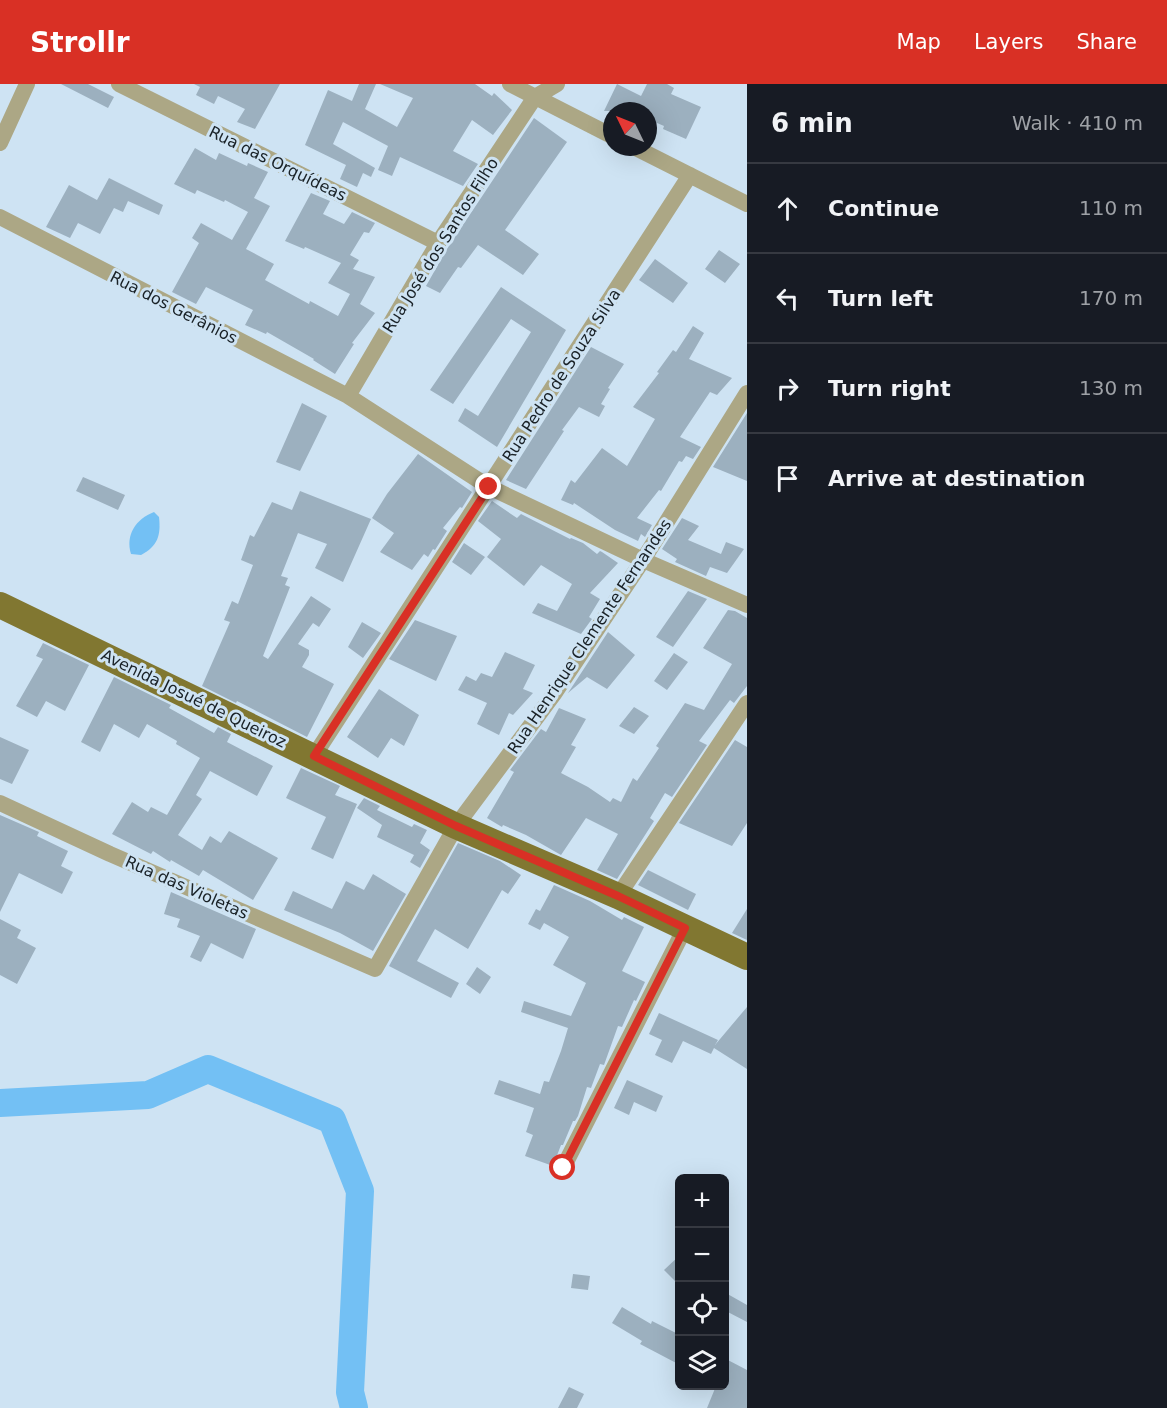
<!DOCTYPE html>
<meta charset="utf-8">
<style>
:root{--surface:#171b24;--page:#20242c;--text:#f1f3f6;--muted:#9ea1a6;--line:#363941;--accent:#d93025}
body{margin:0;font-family:"DejaVu Sans",sans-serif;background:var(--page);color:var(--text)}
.controls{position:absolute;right:18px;bottom:18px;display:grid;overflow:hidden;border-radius:9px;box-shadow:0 6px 24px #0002}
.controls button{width:54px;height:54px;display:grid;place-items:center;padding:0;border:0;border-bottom:2px solid var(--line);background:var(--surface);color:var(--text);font:30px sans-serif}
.compass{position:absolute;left:603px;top:18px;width:54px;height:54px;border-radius:50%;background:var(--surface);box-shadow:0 6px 24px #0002;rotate:313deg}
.stop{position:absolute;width:18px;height:18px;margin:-14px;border:4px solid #d93025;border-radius:50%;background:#fff}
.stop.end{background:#d93025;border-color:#fff;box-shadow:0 2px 6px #0008}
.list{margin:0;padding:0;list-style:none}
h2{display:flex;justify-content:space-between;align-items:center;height:78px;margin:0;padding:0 24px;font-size:26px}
h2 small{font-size:20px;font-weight:400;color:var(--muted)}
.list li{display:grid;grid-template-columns:39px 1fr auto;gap:18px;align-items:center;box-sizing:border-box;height:90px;padding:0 24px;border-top:2px solid var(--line)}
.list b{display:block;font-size:22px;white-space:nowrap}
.list em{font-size:20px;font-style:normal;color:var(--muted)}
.icon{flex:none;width:33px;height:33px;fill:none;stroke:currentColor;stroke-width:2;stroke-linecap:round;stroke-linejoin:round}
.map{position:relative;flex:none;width:747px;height:1324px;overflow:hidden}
header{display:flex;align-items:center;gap:36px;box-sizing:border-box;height:84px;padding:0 30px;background:var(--accent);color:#fff}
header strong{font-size:28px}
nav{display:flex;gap:33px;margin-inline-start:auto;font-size:21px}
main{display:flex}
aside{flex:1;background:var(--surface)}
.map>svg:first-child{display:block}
.water{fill:#73c0f4}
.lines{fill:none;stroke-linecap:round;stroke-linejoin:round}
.river{stroke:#73c0f4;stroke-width:28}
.building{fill:#9cb0bf}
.street{stroke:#aca785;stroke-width:16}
.primary{stroke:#817731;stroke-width:26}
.route{stroke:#d93025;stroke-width:8}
.labels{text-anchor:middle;stroke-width:6;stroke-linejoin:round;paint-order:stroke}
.street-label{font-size:16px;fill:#192126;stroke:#cee3f3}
</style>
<header>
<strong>Strollr</strong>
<nav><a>Map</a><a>Layers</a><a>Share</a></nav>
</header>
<main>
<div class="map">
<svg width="747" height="1324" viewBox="0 0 747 1324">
<rect width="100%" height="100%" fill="#cee3f3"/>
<path class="water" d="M 154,428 L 159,433 C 161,451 158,462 141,471 L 131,470 C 125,451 136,435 154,428 Z"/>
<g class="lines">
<path class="river" d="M 0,1019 L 148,1011 L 208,985 L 332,1036 L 360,1107 L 350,1308 L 354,1324"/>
</g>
<path class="building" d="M 61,0 L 88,0 L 114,13 L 108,24 Z
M 194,0 L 280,0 L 255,45 L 237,38 L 245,25 L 218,12 L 214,20 L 196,11 L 200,3 Z
M 359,0 L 376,0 L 365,25 L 397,43 L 413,14 L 380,0 L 475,0 L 492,12 L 494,9 L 512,26 L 493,51 L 472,36 L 453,67 L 478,80 L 463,102 L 400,73 L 392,92 L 378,86 L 388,62 L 343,38 L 333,60 L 375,84 L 371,93 L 363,89 L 357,103 L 340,95 L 346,81 L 305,61 L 328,6 L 352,17 Z
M 617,0 L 641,12 L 647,0 L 667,0 L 674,4 L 671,10 L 701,23 L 686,55 L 663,45 L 664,42 L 648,35 L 648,27 L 604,27 Z
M 534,34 L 567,58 L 505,146 L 539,170 L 523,191 L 478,161 L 461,184 L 458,183 L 440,209 L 426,202 L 447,165 Z
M 195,64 L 216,76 L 219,69 L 247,82 L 248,79 L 268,88 L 254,114 L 270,122 L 246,165 L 274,180 L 265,196 L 309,220 L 310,217 L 338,232 L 350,210 L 328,199 L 341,179 L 305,163 L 304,165 L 285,157 L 311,109 L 330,117 L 323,130 L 344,140 L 352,128 L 375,139 L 369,149 L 364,148 L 350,171 L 359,176 L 353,185 L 375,193 L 360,220 L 375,229 L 352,259 L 354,260 L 335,290 L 313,276 L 314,275 L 267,248 L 266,250 L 245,241 L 253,226 L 206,203 L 196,220 L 172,208 L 199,159 L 192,154 L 201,139 L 232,156 L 248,128 L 225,116 L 224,118 L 197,106 L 195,110 L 174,100 Z
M 109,94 L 163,121 L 159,131 L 128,117 L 123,128 L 114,124 L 100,150 L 78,139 L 70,154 L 46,143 L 69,101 L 97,116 Z
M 719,166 L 740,180 L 725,199 L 705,185 Z
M 655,175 L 688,199 L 673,219 L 639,196 Z
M 501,203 L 566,246 L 497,363 L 458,337 L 465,324 L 478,332 L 531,248 L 511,235 L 453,320 L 430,306 Z
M 693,242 L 704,249 L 689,275 L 732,294 L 717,311 L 710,308 L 680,353 L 701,363 L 693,375 L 686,372 L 682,378 L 679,377 L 661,407 L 659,406 L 637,434 L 652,441 L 645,453 L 641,450 L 638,457 L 615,446 L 574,419 L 573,421 L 561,416 L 571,396 L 575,399 L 602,364 L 627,382 L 655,335 L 633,323 L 659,289 L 657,288 L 673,266 L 676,268 Z
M 591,263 L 624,280 L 608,304 L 610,305 L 601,320 L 605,322 L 599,333 L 579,323 L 562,346 L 564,347 L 526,405 L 506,396 Z
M 302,319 L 327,332 L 300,387 L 276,378 Z
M 747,329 L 747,397 L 713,383 Z
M 418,370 L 472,408 L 462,424 L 460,423 L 443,444 L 447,447 L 435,466 L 433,465 L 428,473 L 424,470 L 412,486 L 380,468 L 394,449 L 372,434 L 387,410 Z
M 83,393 L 125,411 L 118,426 L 76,407 Z
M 300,407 L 371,435 L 343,498 L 315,484 L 327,460 L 298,449 L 281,492 L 288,494 L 285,501 L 290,503 L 263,572 L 268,575 L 311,512 L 331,525 L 319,543 L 313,539 L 298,560 L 309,566 L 309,571 L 302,583 L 334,600 L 307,653 L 237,617 L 236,619 L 202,602 L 230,538 L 224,536 L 232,517 L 238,520 L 253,481 L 241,476 L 250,451 L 254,453 L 272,418 L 292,426 Z
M 492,417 L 517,434 L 521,430 L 570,455 L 571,454 L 583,459 L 597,470 L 600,467 L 602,468 L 618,479 L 590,509 L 600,515 L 589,533 L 592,535 L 581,550 L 532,529 L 538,519 L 557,527 L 572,500 L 541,481 L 524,502 L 487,473 L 501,455 L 478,437 Z
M 682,434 L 699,442 L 688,456 L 721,470 L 726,458 L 744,465 L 727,489 L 710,483 L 706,492 L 675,478 L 677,475 L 662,465 Z
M 464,459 L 485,473 L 471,491 L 452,478 Z
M 688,507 L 707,515 L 673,563 L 656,553 Z
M 728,526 L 735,527 L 747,534 L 747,602 L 734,619 L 730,616 L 699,657 L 707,661 L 672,713 L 665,709 L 650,734 L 654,737 L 617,795 L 597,786 L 618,750 L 586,734 L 561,771 L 526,751 L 503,741 L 502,743 L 487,734 L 514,688 L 510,686 L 541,645 L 546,648 L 559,624 L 586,635 L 571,661 L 576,663 L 561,689 L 588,703 L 610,718 L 613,714 L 621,718 L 633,694 L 637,697 L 659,664 L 656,662 L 685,619 L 704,626 L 732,580 L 703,564 Z
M 415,536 L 457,552 L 436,597 L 389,575 Z
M 362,538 L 381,549 L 363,574 L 348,563 Z
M 608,548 L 635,571 L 607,605 L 587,593 L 568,609 Z
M 43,559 L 89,581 L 65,627 L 46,617 L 37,633 L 16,622 L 43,575 L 36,572 Z
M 505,568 L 535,581 L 523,605 L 533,609 L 513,631 L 509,629 L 499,651 L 477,640 L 487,619 L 458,606 L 466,592 L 476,597 L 481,589 L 492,593 Z
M 674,569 L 688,578 L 667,606 L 654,597 Z
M 114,593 L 171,621 L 169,624 L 214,649 L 218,643 L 231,650 L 227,658 L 273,682 L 257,712 L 210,687 L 196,711 L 202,715 L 178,751 L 202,766 L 210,752 L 221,759 L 229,747 L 278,774 L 253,816 L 203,786 L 199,792 L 171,776 L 170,778 L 153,767 L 151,770 L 112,750 L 132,718 L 148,728 L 151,723 L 167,731 L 200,674 L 176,660 L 177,657 L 147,640 L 139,654 L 114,640 L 100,668 L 81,658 Z
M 379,605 L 419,631 L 404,662 L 391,654 L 378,674 L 347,653 Z
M 634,623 L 649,632 L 634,650 L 619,642 Z
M 0,653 L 29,666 L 12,700 L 0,695 Z
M 735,656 L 747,663 L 747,739 L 732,762 L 679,739 Z
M 301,684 L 340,702 L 335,711 L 357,720 L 333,775 L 311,765 L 326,733 L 286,714 Z
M 364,714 L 380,722 L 377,726 L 412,743 L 414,740 L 427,746 L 420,759 L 430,766 L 420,784 L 410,778 L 414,771 L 377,753 L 382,741 L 357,724 Z
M 0,731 L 39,748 L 37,752 L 68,767 L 61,782 L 73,788 L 62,810 L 19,789 L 0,828 Z
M 458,759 L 500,777 L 521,791 L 508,810 L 502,806 L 468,865 L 435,845 L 417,877 L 459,899 L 451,914 L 389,882 Z
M 648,786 L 696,810 L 688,826 L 638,801 Z
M 373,790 L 406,810 L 373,867 L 340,849 L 284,826 L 293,807 L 332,825 L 346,797 L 364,806 Z
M 554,801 L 590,817 L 622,836 L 624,833 L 644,843 L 622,887 L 645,898 L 636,917 L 634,916 L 622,943 L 618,942 L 604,981 L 600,980 L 591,1004 L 587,1003 L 578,1032 L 575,1037 L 573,1037 L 563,1061 L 561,1061 L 553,1082 L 525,1072 L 533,1051 L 526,1048 L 534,1024 L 494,1010 L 499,996 L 540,1010 L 544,997 L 549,998 L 561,967 L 568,944 L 521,928 L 524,917 L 571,932 L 586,899 L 553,881 L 569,853 L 544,839 L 540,846 L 528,840 L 536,825 L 540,827 Z
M 171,808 L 256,845 L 243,875 L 211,859 L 201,878 L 190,873 L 200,852 L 177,843 L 180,835 L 164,830 Z
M 747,825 L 747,856 L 732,849 Z
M 0,835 L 21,846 L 17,854 L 36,864 L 17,900 L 0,891 Z
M 477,883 L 491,893 L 480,910 L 466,900 Z
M 747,923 L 747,985 L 714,964 L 711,970 L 683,957 L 672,979 L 655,971 L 662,956 L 649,950 L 659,929 L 718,956 L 715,961 Z
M 627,996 L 663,1012 L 656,1028 L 634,1018 L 629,1031 L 614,1024 Z
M 680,1171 L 680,1202 L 664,1186 Z
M 573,1190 L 590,1192 L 588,1206 L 571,1204 Z
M 724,1208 L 747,1221 L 747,1238 L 724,1226 Z
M 622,1223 L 651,1240 L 652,1237 L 680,1251 L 680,1281 L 640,1260 L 642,1257 L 612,1239 Z
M 724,1274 L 747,1286 L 747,1324 L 707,1324 L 716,1302 L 724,1302 Z
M 569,1303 L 584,1310 L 577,1324 L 558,1324 Z"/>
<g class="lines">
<path class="street" d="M 119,0 L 438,159
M 510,0 L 612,52
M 0,59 L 27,0
M 634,63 L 747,120
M 0,133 L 348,312 L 489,403 L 643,476 L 747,521
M 348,312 L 438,159 L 535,13 L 557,0
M 314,672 L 690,91
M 0,719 L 110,770 L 375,885 L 456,742 L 554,610 L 643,476 L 747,309
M 618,812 L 747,619
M 563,1084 L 685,844"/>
<path class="primary" d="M 0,521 L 456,742 L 618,812 L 747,873"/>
</g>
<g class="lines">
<path class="route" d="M 489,403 L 314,672 L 456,742 L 618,812 L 685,844 L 563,1084"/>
</g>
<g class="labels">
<g class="street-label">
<text transform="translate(278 79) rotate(26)" y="6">Rua das Orquídeas</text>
<text transform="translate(440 161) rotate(-58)" y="6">Rua José dos Santos Filho</text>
<text transform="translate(174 223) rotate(27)" y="6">Rua dos Gerânios</text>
<text transform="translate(561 291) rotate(-57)" y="6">Rua Pedro de Souza Silva</text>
<text transform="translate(589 552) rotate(-56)" y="6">Rua Henrique Clemente Fernandes</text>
<text transform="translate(194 614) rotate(26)" y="6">Avenida Josué de Queiroz</text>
<text transform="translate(187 803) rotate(24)" y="6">Rua das Violetas</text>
</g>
</g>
</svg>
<div class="controls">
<button>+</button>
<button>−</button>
<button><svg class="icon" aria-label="locate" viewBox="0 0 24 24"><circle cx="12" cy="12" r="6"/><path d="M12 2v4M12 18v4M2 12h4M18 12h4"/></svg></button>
<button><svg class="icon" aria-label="layers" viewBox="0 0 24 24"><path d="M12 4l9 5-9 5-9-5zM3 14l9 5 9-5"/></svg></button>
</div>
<svg class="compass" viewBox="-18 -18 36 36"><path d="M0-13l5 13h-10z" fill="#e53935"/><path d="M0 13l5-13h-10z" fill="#9ea1a6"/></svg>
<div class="stop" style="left:563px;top:1084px"></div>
<div class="stop end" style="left:489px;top:403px"></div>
</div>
<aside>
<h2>6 min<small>Walk · 410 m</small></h2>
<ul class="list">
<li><svg class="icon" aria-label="ahead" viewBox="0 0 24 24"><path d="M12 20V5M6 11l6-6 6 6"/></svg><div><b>Continue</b></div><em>110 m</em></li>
<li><svg class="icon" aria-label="left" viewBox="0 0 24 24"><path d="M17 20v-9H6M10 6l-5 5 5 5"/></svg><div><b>Turn left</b></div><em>170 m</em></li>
<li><svg class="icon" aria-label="right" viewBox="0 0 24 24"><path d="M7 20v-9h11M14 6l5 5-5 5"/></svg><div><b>Turn right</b></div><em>130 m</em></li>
<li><svg class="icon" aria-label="arrive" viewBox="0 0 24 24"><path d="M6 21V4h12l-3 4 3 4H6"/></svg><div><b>Arrive at destination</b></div></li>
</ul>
</aside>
</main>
